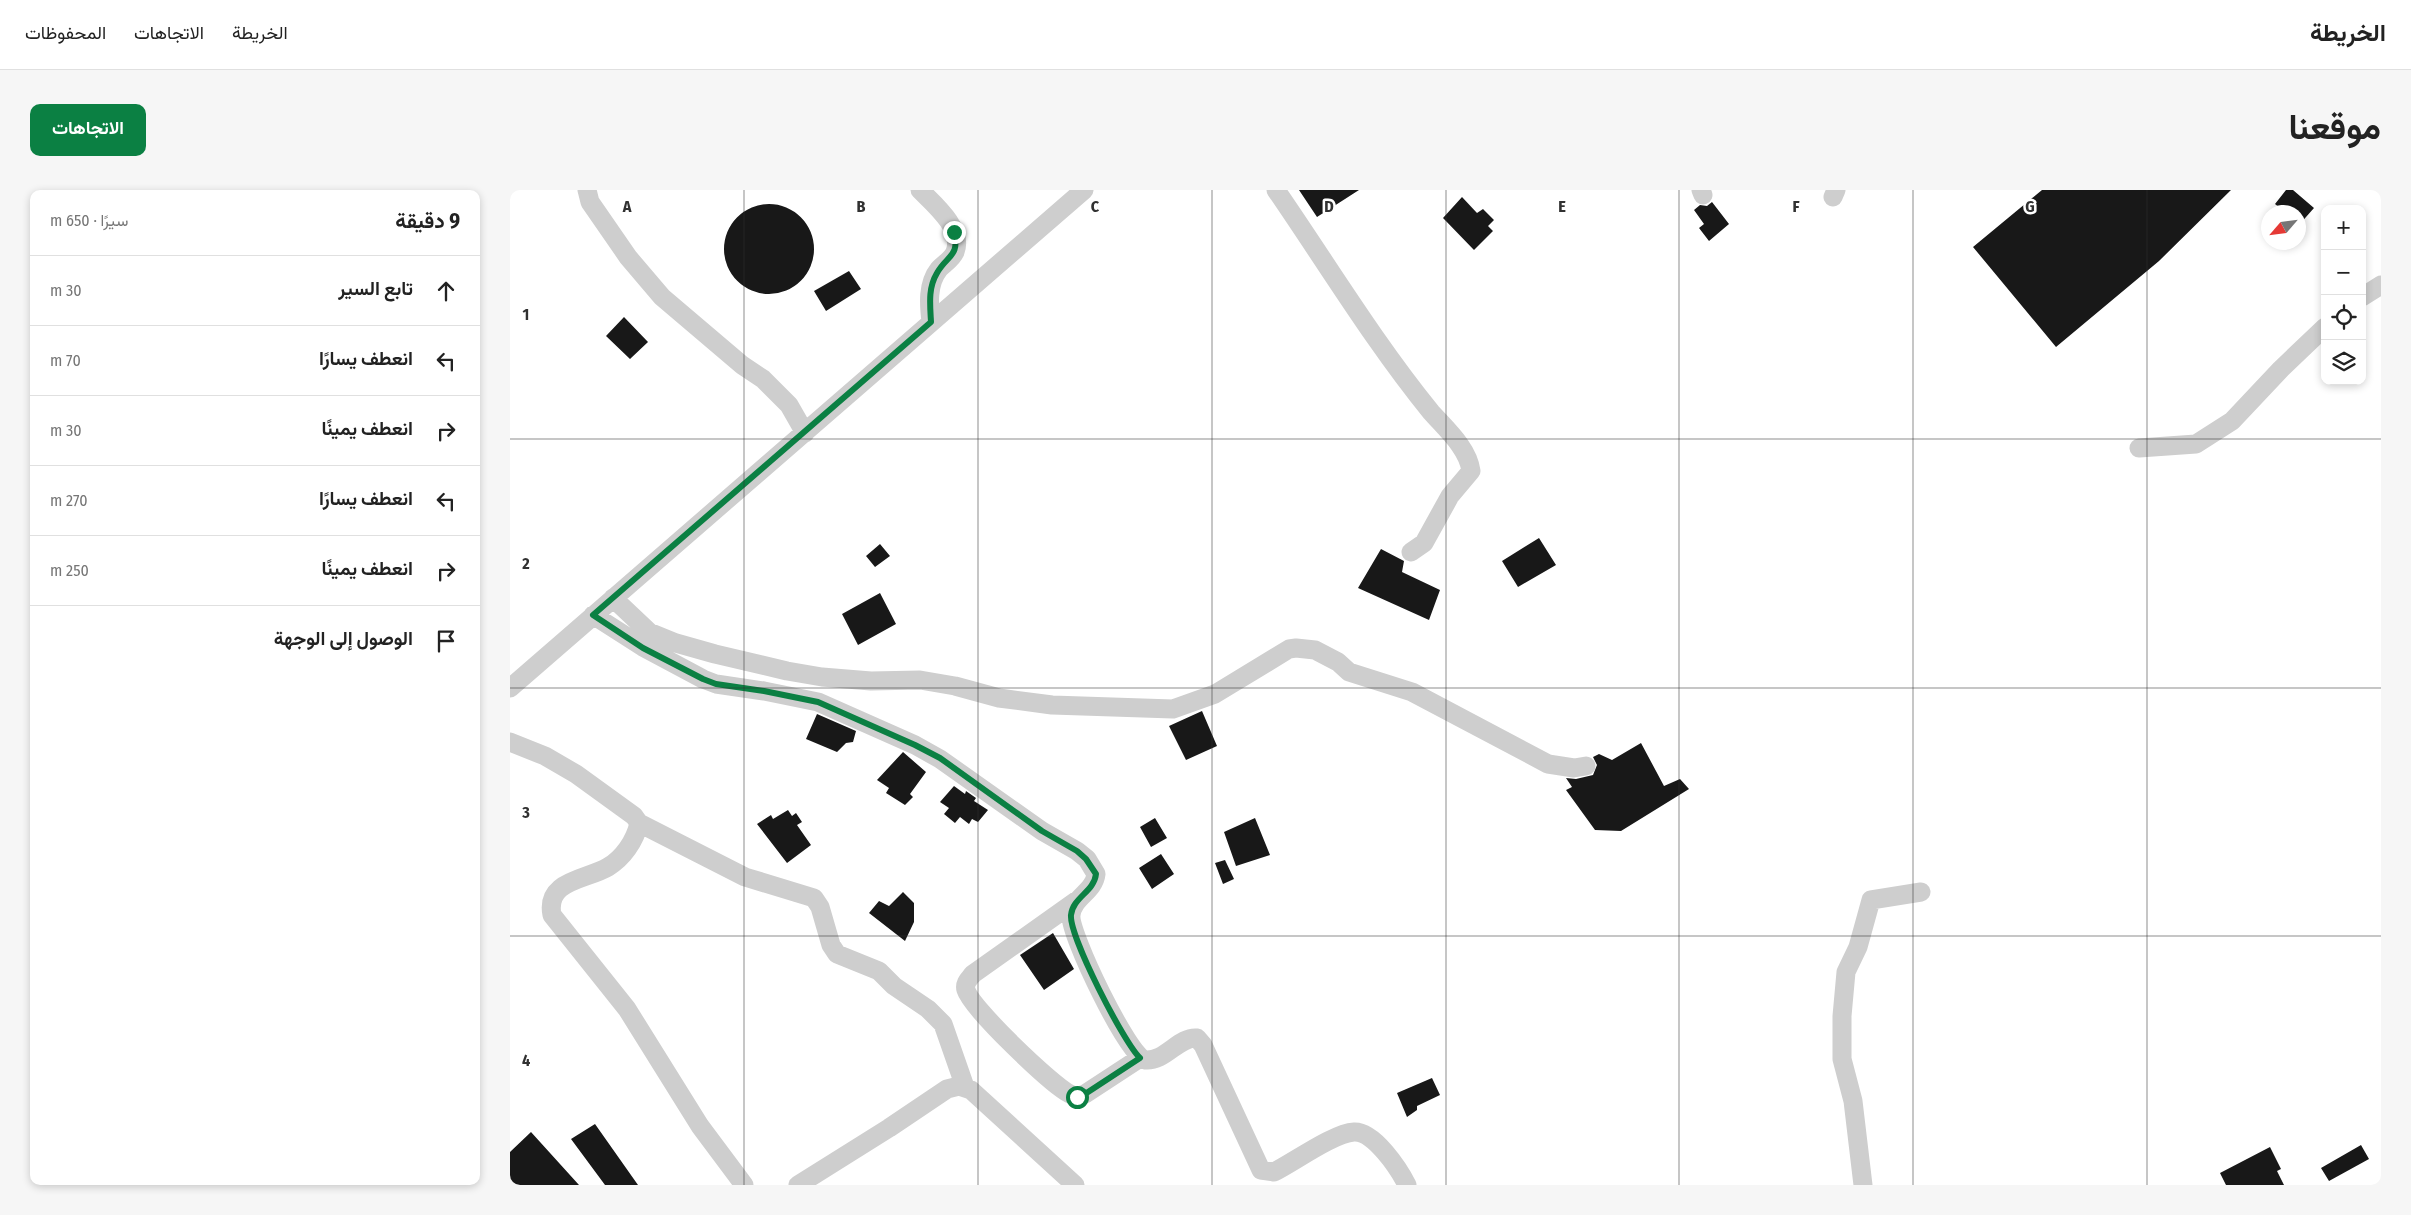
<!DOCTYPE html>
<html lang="ar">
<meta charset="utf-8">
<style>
:root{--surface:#fff;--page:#f6f6f6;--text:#222;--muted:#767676;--line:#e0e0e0;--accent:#0b8043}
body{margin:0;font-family:"Fira Sans Condensed",Vazirmatn,sans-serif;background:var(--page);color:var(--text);direction:rtl}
.controls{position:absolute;right:15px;top:15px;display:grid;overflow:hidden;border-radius:10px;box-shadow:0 2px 8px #0003}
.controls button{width:45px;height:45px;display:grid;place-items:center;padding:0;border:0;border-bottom:1px solid var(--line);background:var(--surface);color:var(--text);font:25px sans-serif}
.compass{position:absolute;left:1751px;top:15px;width:45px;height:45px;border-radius:50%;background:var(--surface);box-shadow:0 2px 8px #0003;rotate:242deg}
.stop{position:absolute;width:15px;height:15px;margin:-11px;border:4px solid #0b8043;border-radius:50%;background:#fff}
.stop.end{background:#0b8043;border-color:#fff;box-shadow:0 1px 5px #0008}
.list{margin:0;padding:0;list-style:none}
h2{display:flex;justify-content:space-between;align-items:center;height:65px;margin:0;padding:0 20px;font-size:21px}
h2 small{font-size:16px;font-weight:400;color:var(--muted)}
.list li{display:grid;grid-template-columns:32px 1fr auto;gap:15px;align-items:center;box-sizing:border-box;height:70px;padding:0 20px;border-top:1px solid var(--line)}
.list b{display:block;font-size:19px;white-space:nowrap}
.list em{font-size:16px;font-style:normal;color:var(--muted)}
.icon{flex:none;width:28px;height:28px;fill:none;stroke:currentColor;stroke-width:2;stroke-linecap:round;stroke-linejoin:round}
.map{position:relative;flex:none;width:1871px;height:995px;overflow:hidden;direction:ltr;border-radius:10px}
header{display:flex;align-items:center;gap:30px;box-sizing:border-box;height:70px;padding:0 25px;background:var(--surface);border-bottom:1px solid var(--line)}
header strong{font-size:24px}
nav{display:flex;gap:28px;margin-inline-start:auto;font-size:18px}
.intro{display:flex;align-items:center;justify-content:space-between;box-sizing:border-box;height:120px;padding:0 30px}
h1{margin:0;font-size:35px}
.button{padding:12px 22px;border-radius:10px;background:var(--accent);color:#fff;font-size:18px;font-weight:700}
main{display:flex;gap:30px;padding:0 30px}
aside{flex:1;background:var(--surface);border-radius:10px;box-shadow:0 2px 8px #0003}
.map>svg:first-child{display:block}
.building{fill:#181818}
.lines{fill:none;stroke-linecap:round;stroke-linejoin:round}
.minor{stroke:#cecece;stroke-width:19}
.route{stroke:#0b8043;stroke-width:6}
.grid{fill:none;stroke:#313131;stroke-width:1;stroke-opacity:0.55}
.grid-label{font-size:16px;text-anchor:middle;font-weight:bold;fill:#313131;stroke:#fff;stroke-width:5;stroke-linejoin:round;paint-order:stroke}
</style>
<header>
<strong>الخريطة</strong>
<nav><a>الخريطة</a><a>الاتجاهات</a><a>المحفوظات</a></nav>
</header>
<div class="intro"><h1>موقعنا</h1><a class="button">الاتجاهات</a></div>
<main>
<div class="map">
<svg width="1871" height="995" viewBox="0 0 1871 995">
<rect width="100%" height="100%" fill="#fff"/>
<path class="building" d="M 789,0 L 849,0 L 807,27 Z
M 1532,0 L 1721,0 L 1649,71 L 1546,157 L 1463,57 Z
M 1776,0 L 1783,0 L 1804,18 L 1788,36 L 1788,22 L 1775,22 L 1765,14 Z
M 952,7 L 967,23 L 973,19 L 984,30 L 978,36 L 983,41 L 964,60 L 933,28 Z
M 1202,12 L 1219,34 L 1199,51 L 1189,38 L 1194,34 L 1184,20 L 1190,15 L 1197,16 Z
M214 59a45 45 0 1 1 90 0a45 45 0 1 1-90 0Z
M 339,81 L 351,99 L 316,121 L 304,101 Z
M 114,127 L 138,152 L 120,169 L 96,146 Z
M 1029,348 L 1046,375 L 1008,397 L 992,371 Z
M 370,354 L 380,366 L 365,377 L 356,366 Z
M 871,359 L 894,371 L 892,382 L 930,400 L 919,430 L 848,398 Z
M 370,403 L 386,434 L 348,455 L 332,424 Z
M 692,521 L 707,556 L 676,570 L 659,536 Z
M 307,524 L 346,541 L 343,552 L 336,553 L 327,562 L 296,549 Z
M 1131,553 L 1154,596 L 1170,589 L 1179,599 L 1111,641 L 1085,640 L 1056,600 L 1062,597 L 1056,588 L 1066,589 L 1083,585 L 1087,575 L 1083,567 L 1089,564 L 1102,570 Z
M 393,562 L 416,582 L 400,604 L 403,607 L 395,615 L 376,603 L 379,598 L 367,590 Z
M 444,596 L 455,604 L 456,601 L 466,608 L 464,611 L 478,620 L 468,632 L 462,629 L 459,634 L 450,627 L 445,633 L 434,624 L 439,618 L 430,612 Z
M 278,620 L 282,626 L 286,623 L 292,632 L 287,635 L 301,655 L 277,673 L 247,634 L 261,625 L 263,629 Z
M 645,628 L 657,648 L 641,657 L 630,637 Z
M 745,628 L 760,665 L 726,676 L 714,642 Z
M 651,664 L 664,684 L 642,699 L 629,678 Z
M 715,670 L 724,689 L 713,694 L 705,673 Z
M 393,702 L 404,713 L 404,732 L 395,751 L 359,723 L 369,711 L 379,716 Z
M 543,743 L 564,779 L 534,800 L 510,765 Z
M 922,888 L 930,905 L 907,916 L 907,920 L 897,927 L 887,903 Z
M 85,934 L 128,995 L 95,995 L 61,949 Z
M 21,942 L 69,995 L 0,995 L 0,962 Z
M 1851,955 L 1859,969 L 1819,991 L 1811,978 Z
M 1760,957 L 1771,979 L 1767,981 L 1774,995 L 1716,995 L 1710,983 Z"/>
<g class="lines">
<path class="minor" d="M 77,0 L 80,12 L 118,67 L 152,107 L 232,175 L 253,189 L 279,215 L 295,243
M 410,0 C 424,14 454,39 445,62 C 442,69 434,74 429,79 C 417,94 419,115 421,132
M 766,0 C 817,74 864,152 921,222 C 936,239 958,258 961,281 L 940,306 L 914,353 L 901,362
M 1191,0 L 1193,5
M 1323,7 L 1326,0
M 1852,107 L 1871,95
M 1629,258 L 1686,254 L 1722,231 L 1771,179 L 1815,137
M 103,408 L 139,442 L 166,453 L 205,464 L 277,481 L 312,487 L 361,491 L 410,490 L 445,496 L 489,508 L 542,515 L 663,519 L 705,504 L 779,459 L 786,458 L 805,460 L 828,472 L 839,482 L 902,502 L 1038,574 L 1064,578 L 1076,576
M 83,425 L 133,457 L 193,489 L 206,494 L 254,501 L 308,512 L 405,555 L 430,569 L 532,641 L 567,661 L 577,669 L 586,684 C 584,702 563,707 561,725 C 559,744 619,867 635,870 C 655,872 669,846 687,848 L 693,855 L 751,980 L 764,982 C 784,972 824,943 844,942 C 864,941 889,979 897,995
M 0,498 L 574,0
M 0,552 L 35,566 L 66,584 L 124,626 L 129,633 C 125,651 113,668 98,677 C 76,690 35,690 42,725 L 117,819 L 190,936 L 234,995
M 129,633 L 235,687 L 304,708 L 310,717 L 321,755 L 327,764 L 369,781 L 384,796 L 418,819 L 433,834 L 455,897
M 566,711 L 463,784 C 459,789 454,793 456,800 C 462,819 542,895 560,904 C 566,907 569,906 575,904 L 630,868
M 288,995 L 379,938 L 437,899 L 449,896 L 461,900 L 565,995
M 1353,995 L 1343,911 L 1332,869 L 1332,826 L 1336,782 L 1348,757 L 1361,710 L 1411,702"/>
</g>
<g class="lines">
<path class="route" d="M 444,42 C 450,67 437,65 427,83 C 418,98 420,114 421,132 L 83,425 L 133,458 L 193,489 L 206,494 L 254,501 L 308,512 L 405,555 L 430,568 L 532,641 L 567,661 L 576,669 L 586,684 C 584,702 563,707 561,725 C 559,746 614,853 630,868 L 575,904 L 567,907"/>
</g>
<path class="grid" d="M 234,0 L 234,995M 468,0 L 468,995M 702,0 L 702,995M 936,0 L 936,995M 1169,0 L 1169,995M 1403,0 L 1403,995M 1637,0 L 1637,995M 0,249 L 1871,249M 0,498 L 1871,498M 0,746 L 1871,746"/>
<g class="grid-label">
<text x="117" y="22">A</text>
<text x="351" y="22">B</text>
<text x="585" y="22">C</text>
<text x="819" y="22">D</text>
<text x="1052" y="22">E</text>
<text x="1286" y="22">F</text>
<text x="1520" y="22">G</text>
<text x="16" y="130">1</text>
<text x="16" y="379">2</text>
<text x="16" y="628">3</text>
<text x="16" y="876">4</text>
</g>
</svg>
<div class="controls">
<button>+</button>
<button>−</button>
<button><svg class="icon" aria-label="locate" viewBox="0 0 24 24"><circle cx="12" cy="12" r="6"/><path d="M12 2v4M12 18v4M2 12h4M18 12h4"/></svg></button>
<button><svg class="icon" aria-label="layers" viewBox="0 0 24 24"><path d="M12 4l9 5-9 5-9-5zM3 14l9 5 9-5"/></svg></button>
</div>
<svg class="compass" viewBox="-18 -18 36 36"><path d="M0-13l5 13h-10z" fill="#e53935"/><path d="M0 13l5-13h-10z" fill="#767676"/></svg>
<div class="stop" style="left:567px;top:907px"></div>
<div class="stop end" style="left:444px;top:42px"></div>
</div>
<aside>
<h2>9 دقيقة<small>سيرًا · 650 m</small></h2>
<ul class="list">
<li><svg class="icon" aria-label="ahead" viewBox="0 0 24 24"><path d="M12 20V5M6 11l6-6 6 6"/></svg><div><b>تابع السير</b></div><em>30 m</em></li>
<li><svg class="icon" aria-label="left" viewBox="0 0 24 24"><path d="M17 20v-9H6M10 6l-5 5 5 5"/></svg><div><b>انعطف يسارًا</b></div><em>70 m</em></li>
<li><svg class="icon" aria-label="right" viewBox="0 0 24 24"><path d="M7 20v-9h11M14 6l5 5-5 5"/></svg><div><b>انعطف يمينًا</b></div><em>30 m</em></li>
<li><svg class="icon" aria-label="left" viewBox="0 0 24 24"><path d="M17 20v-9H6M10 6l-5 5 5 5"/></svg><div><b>انعطف يسارًا</b></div><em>270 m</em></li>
<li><svg class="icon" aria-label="right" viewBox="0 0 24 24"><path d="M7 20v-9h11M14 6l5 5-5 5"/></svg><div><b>انعطف يمينًا</b></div><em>250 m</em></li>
<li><svg class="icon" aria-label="arrive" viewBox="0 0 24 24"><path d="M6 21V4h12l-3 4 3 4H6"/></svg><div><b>الوصول إلى الوجهة</b></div></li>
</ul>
</aside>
</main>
